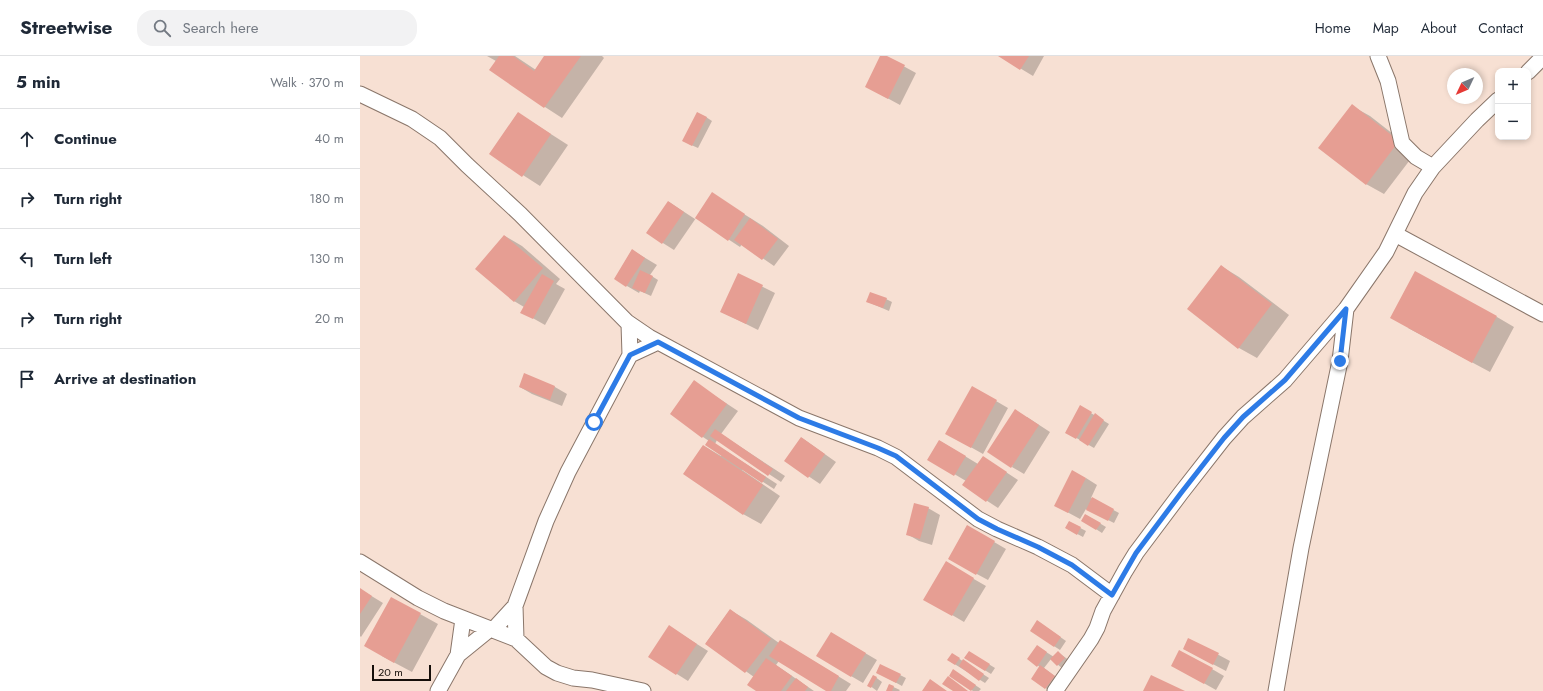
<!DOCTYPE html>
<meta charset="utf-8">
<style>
:root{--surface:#fff;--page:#f2f2f3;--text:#1f2937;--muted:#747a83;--line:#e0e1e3}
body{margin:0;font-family:Jost,sans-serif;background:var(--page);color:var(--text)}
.controls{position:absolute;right:12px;top:12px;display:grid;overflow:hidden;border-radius:8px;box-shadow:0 2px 6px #0003}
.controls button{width:36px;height:36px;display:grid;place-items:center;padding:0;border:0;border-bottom:1px solid var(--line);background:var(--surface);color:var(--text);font:20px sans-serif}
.compass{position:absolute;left:1087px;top:12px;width:36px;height:36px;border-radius:50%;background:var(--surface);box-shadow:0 2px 6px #0003;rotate:226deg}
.scale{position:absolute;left:12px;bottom:10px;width:59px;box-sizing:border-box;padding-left:4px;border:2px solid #150e09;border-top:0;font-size:11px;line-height:14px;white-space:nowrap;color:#150e09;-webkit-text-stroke:3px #f7e0d3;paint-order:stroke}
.stop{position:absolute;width:12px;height:12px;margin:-9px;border:3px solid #2d7be6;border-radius:50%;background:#fff}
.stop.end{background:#2d7be6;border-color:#fff;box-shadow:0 1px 4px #0008}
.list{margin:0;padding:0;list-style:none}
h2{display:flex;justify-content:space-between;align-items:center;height:52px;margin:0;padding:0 16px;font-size:17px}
h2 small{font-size:13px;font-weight:400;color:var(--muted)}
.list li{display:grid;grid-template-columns:26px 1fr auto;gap:12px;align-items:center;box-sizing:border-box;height:60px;padding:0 16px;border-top:1px solid var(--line)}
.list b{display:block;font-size:15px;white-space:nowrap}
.list em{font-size:13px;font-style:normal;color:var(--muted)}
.icon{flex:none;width:22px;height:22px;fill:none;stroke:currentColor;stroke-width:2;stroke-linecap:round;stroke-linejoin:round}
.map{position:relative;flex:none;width:1183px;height:635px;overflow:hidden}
header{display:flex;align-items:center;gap:24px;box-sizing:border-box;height:56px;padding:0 20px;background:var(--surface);border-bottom:1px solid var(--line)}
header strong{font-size:19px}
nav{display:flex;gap:22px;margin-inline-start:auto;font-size:14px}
.search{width:280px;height:36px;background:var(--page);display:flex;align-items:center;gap:10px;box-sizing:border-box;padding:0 14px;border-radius:16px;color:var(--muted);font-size:15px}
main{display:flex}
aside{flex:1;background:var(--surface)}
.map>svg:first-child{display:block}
.shadow{fill:#0003}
.building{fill:#e69e93}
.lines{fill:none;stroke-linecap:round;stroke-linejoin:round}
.minor-casing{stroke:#8a766a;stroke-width:17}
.minor{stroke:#fff;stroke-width:15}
.route{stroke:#2d7be6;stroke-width:5}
</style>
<header>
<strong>Streetwise</strong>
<div class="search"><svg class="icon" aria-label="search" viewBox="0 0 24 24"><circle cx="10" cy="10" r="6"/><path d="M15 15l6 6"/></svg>Search here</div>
<nav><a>Home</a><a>Map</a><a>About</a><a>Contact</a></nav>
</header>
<main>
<aside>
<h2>5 min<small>Walk · 370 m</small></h2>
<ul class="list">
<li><svg class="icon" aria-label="ahead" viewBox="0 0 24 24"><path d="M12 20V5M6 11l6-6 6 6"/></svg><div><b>Continue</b></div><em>40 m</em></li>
<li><svg class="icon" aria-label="right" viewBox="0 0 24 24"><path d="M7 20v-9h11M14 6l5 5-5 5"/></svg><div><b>Turn right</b></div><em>180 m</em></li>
<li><svg class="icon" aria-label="left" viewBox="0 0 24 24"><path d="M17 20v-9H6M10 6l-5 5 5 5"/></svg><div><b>Turn left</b></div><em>130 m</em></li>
<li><svg class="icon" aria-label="right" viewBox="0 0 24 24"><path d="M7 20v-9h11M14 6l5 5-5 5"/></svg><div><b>Turn right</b></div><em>20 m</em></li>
<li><svg class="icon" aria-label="arrive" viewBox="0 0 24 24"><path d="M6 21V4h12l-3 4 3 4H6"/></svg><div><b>Arrive at destination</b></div></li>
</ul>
</aside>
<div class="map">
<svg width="1183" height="635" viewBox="0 0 1183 635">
<rect width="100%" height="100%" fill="#f7e0d3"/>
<path class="shadow" d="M 127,0 L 155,0 L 176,14 L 186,0 L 242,0 L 244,2 L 202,62 L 185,51 L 131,13 L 136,5 Z
M 521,0 L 525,0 L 556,17 L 540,49 L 518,37 Z
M 640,0 L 684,0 L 673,20 Z
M 992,50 L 1010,60 L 1056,96 L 1024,138 L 1006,128 Z
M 158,57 L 208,89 L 180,130 L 130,98 Z
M 346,61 L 352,65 L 338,92 L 329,88 Z
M 352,138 L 403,170 L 429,190 L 414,210 L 382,188 L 380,191 L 336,162 L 314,194 L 287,177 L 309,146 L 335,163 Z
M 145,180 L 162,190 L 200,223 L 196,228 L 205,233 L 185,269 L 162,256 L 164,251 L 154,245 Z
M 272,194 L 297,209 L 290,219 L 298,224 L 291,240 L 280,235 L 279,237 L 255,223 Z
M 861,210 L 879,221 L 929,259 L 897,302 L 879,292 L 829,253 Z
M 379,219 L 415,237 L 398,274 L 362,256 Z
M 526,243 L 532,246 L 529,255 L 508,246 Z
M 1137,261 L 1154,271 L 1130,316 L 1048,272 Z
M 165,319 L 195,331 L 207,338 L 202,350 L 172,338 L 160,331 Z
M 334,326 L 378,355 L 361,378 L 425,420 L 421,426 L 357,384 L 355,388 L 417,428 L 414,433 L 383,413 L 382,414 L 420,440 L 401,468 L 383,458 L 344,390 L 361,400 L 362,399 L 349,385 L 343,381 Z
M 612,331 L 648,352 L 623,398 L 598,384 Z
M 721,351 L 749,368 L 734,392 L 706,376 Z
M 667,361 L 690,376 L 664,418 L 652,411 Z
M 442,382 L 476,406 L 460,428 L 426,405 Z
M 580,385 L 618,408 L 623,401 L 658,424 L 638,452 L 603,429 L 606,425 L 569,403 Z
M 726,422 L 737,429 L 731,442 L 759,457 L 754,467 L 726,453 L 720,463 L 696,450 Z
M 568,452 L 580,459 L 572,489 L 559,485 L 547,478 Z
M 726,459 L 746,471 L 742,477 L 722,464 Z
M 709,466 L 726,475 L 723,481 L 706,472 Z
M 607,470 L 646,493 L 628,524 L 589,503 Z
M 586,507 L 626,530 L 604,566 L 565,543 Z
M 0,533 L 23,547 L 1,581 L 0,580 Z
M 370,554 L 387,564 L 419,587 L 432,592 L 491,628 L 486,635 L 468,635 L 419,605 L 416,609 L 454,635 L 397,635 L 394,621 L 346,587 Z
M 60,558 L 78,568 L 52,616 L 22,600 Z
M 683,569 L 706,585 L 700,594 L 671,575 Z
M 321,578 L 348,595 L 328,625 L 290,601 Z
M 829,583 L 870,605 L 866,615 L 824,593 Z
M 483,584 L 517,604 L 503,627 L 491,620 Z
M 683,594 L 694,601 L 698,596 L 710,605 L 703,613 L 691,603 L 684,612 L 700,624 L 690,635 L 672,623 L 680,611 L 668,603 Z
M 609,596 L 635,612 L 631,618 L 605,602 Z
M 598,602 L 629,622 L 625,627 L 588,604 Z
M 852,613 L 864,620 L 856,634 L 824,616 Z
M 599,618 L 621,633 L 619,635 L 613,635 L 590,619 Z
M 522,619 L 540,619 L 546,622 L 542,630 Z
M 514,620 L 522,626 L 517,635 L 509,629 Z
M 529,629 L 540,634 L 539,635 L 527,635 Z"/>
<path class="building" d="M 139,0 L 153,0 L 174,15 L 184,0 L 221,0 L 184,52 L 129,14 Z
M 520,0 L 527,0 L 545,9 L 528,43 L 505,31 Z
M 638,0 L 669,0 L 660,14 Z
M 992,48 L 1039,85 L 1006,129 L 958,92 Z
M 158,56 L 191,78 L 162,121 L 129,98 Z
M 337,56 L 347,61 L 332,90 L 322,85 Z
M 352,136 L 385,158 L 368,185 L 335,162 Z
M 308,145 L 324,156 L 302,188 L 286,177 Z
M 390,162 L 418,183 L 402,204 L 374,184 Z
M 144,179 L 183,212 L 154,246 L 115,213 Z
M 272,193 L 285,202 L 266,231 L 254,223 Z
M 861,209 L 912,248 L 878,293 L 827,253 Z
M 280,214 L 293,220 L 285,237 L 272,232 Z
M 1055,215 L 1137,260 L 1112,307 L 1030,262 Z
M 378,217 L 403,229 L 386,268 L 360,256 Z
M 182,218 L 194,225 L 173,263 L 160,257 Z
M 510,236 L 527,242 L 523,252 L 506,246 Z
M 164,317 L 195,330 L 190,344 L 159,331 Z
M 334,324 L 367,348 L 342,382 L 310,358 Z
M 612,330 L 637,344 L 611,392 L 585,378 Z
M 720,349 L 732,356 L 716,383 L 705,377 Z
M 655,353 L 679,369 L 651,412 L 627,396 Z
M 735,357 L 744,364 L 728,390 L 719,384 Z
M 355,373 L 413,413 L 408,420 L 350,380 Z
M 441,381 L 465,398 L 448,422 L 424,405 Z
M 349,383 L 406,421 L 402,427 L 345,389 Z
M 579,384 L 606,400 L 594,420 L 567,404 Z
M 343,389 L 403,429 L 383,459 L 323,418 Z
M 623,400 L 647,416 L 626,446 L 602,429 Z
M 712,414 L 726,422 L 708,457 L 694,450 Z
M 732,441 L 754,453 L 748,465 L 726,454 Z
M 554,447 L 569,451 L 560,483 L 546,479 Z
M 725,458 L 741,467 L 736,474 L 721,465 Z
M 709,465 L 721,471 L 717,479 L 705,472 Z
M 607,469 L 635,485 L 616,519 L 588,503 Z
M 586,505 L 614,522 L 592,560 L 563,544 Z
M 0,532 L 12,540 L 0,558 Z
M 31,541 L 61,557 L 34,607 L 4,590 Z
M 370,553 L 411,583 L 385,617 L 345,588 Z
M 677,564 L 701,581 L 694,591 L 670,575 Z
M 309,569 L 337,588 L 316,619 L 288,601 Z
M 471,576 L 506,597 L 491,621 L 456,600 Z
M 828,582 L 859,597 L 853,609 L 823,593 Z
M 420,584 L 479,620 L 471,635 L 466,635 L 409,600 Z
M 677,589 L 687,596 L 677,611 L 667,603 Z
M 819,594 L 853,612 L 844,628 L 811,610 Z
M 609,595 L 630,608 L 625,615 L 604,602 Z
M 698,595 L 705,602 L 697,610 L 690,603 Z
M 592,597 L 600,602 L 595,609 L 587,604 Z
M 406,602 L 432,620 L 421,635 L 396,635 L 387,629 Z
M 603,603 L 624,618 L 619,625 L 599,610 Z
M 520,608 L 541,618 L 536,627 L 516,617 Z
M 680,609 L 695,620 L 685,633 L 671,623 Z
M 593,613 L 616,629 L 611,635 L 589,620 Z
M 513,619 L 517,621 L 511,632 L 507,630 Z
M 791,619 L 825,635 L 783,635 Z
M 588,620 L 608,635 L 593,635 L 582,628 Z
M 436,622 L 448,631 L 445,635 L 426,635 Z
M 570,623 L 587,635 L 562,635 Z
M 529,628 L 534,630 L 532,635 L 526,635 Z"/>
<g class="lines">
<g class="minor-casing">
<path id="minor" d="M 1018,0 L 1028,25 L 1042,87 L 1056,101 L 1073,111
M 1168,16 L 1183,1
M 0,38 L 52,63 L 80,82 L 107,109 L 160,158 L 267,266 L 289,281 L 439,362 L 518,392 L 536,401 L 618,463 L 637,473 L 678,491 L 712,509 L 752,539
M 1035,178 L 1183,258
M 270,299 L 298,286
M 0,506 L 58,542 L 84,555 L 156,583 L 186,611 L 197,617 L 213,622 L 232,624 L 283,635
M 133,574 L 155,550
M 156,583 L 155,550 L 186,465 L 208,416 L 270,299 L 269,268
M 98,599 L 103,563
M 78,635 L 98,599 L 130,573
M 695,635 L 731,583 L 737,572 L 743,555 L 765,515 L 776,497 L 821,437 L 864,382 L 883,361 L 925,324 L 986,253 L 1026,196 L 1055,137 L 1073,111 L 1117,64 L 1138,44
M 916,635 L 941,492 L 980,305 L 986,253"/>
</g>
<use href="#minor" class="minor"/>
</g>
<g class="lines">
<path class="route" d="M 234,366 L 270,299 L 298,286 L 439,362 L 518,392 L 536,400 L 618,463 L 637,473 L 678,491 L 712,509 L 752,539 L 776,497 L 821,437 L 864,382 L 883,361 L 925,324 L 986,253 L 980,305"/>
</g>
</svg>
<div class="controls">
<button>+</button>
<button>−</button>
</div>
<svg class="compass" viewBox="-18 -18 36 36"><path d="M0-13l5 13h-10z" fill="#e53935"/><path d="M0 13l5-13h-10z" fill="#747a83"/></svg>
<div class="scale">20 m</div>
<div class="stop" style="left:234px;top:366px"></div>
<div class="stop end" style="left:980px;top:305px"></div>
</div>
</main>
